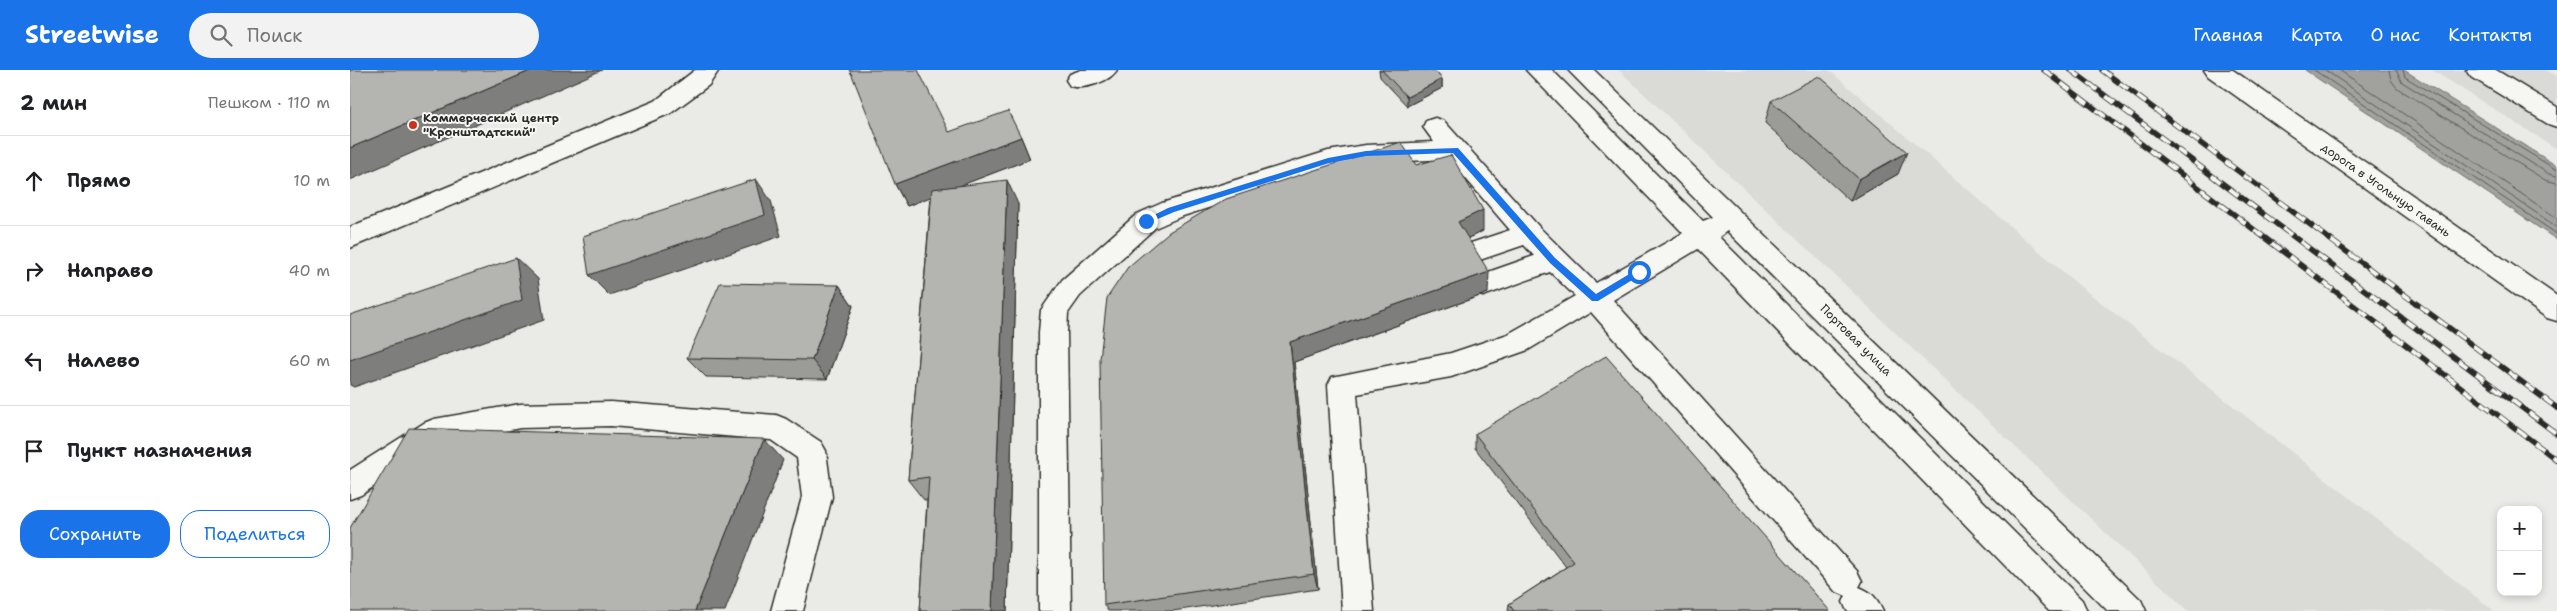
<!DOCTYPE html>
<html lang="ru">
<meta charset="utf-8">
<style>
:root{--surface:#fff;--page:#f2f2f2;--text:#202124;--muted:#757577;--line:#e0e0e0;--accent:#1a73e8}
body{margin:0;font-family:"Shantell Sans",sans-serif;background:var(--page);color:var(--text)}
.controls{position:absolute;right:15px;bottom:15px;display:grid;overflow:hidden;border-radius:10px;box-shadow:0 2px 8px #0003}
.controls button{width:45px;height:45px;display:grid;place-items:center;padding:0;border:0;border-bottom:1px solid var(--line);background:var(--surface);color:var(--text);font:25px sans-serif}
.stop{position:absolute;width:15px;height:15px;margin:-11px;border:4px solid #1a73e8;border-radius:50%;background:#fff}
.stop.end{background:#1a73e8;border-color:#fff;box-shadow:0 1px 5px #0008}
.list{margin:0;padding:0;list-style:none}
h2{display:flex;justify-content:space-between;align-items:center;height:65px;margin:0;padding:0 20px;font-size:21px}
h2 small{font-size:16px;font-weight:400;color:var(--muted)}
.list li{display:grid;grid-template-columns:32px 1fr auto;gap:15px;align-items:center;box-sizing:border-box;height:90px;padding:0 20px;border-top:1px solid var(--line)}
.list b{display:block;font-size:19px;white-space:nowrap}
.list em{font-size:16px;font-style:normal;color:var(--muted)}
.actions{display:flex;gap:10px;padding:15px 20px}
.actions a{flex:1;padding:11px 0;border:1px solid var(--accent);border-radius:20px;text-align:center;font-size:18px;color:var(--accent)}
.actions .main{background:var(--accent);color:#fff}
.icon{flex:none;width:28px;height:28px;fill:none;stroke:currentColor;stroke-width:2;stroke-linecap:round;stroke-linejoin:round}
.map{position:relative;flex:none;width:2207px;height:541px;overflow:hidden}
header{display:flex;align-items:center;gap:30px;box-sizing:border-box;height:70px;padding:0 25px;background:var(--accent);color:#fff}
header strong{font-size:24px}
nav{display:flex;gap:28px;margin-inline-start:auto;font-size:18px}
.search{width:350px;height:45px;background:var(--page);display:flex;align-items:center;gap:12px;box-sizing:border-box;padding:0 18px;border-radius:28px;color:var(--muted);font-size:19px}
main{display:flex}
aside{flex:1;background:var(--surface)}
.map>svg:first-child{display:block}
.built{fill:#dadad6}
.water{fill:#a1a19e;stroke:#727270}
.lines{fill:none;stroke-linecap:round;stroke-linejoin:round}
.shore{stroke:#5a5a59;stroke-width:1}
.minor-casing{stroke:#2b2b2b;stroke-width:3}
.minor{fill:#f6f6f2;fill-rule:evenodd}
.rail-casing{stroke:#2b2b2b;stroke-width:5.5}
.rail{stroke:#f6f6f2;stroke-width:4;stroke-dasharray:11;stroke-linecap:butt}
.wall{fill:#9b9b98;stroke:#2b2b2b}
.shaded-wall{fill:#7e7e7c;stroke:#2b2b2b}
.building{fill:#b4b4b1;stroke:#2b2b2b}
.route{fill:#1a73e8}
.poi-dot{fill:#c8321e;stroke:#f6f6f2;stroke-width:2}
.labels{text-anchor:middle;stroke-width:4;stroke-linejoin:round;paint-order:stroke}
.poi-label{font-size:12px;font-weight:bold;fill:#2b2b2b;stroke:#f6f6f2;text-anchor:start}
.street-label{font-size:12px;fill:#2b2b2b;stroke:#f6f6f2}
</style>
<header>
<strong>Streetwise</strong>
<div class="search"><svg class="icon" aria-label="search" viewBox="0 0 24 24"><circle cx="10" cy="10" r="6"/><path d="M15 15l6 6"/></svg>Поиск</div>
<nav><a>Главная</a><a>Карта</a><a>О нас</a><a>Контакты</a></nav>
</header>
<main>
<aside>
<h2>2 мин<small>Пешком · 110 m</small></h2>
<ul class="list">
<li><svg class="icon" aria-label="ahead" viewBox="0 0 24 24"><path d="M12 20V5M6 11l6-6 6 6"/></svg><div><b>Прямо</b></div><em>10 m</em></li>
<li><svg class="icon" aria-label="right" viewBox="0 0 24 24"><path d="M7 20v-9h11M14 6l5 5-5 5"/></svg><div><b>Направо</b></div><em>40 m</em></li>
<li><svg class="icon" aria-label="left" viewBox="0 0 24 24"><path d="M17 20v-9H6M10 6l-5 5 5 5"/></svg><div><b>Налево</b></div><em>60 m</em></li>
<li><svg class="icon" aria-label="arrive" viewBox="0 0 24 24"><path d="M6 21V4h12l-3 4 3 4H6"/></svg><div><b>Пункт назначения</b></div></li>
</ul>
<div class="actions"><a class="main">Сохранить</a><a>Поделиться</a></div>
</aside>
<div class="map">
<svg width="2207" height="541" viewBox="0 0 2207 541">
<rect width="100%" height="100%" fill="#eaeae6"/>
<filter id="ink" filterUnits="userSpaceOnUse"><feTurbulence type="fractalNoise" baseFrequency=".02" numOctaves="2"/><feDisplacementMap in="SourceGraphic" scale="10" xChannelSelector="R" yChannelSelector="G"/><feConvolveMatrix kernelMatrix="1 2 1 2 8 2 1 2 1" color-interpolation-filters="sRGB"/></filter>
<g filter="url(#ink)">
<path class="built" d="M 1269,0 L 1479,0 L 1726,213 L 2144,541 L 1838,541 Z
M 2082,0 L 2196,0 L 2207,6 L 2207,79 Z"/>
<path class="water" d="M 1955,0 L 2054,0 L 2207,96 L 2207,170 Z"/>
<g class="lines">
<path class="shore" d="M 1964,0 L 2207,164
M 1975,0 L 2207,157
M 1989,0 L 2207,148
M 2039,0 L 2041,10 L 2047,18 L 2195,110 L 2207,113
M 2046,0 L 2052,12 L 2199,104 L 2207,106
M 2053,0 L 2055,7 L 2207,100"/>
<g class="minor-casing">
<path id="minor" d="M 345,0 L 369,0 L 359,15 L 321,43 L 0,178 L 0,157 L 305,31 Z
M 731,0 L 767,0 C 760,12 733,20 720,16 L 716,10 L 720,4 Z
M 1176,0 L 1202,0 L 1353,151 L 1363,147 L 1218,0 L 1244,0 L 1791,530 L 1796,541 L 1758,541 L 1377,161 L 1369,167 L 1732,530 L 1737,541 L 1699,541 L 1348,179 L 1263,230 L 1507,501 L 1512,511 L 1509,517 C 1522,522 1527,528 1533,541 L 1497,541 L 1493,532 L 1496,526 L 1485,521 L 1241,242 L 1178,280 L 1101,307 L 1007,324 L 1024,541 L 992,541 L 978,315 L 982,307 L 1101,283 L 1158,264 L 1225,226 L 1200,202 L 1133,226 L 1124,223 L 1120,215 L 1124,207 L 1184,186 L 1174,175 L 1115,195 L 1106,192 L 1102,185 L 1106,178 L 1160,160 L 1099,89 L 1016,93 L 979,99 L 830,147 L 805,158 L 730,226 L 718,243 L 717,262 L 721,541 L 689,541 L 689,262 L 691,240 L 712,210 L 787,144 L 812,133 L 978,81 L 1016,75 L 1084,72 L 1073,57 L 1076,51 L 1085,48 L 1094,51 L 1191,159 L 1246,213 L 1333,163 Z
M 1854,0 L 1883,0 L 2207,226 L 2207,251 L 2197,248 L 1858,6 Z
M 2116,0 L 2146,0 L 2207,37 L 2207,57 L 2198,54 L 2120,6 Z
M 261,332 L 426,345 L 436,349 L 471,372 L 476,381 L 482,427 L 453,541 L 421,541 L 452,427 L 447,388 L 421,370 L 261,356 L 170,358 L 90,373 L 11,425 L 0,429 L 0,400 L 74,353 L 84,349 L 170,334 Z"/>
</g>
<use href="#minor" class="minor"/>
<g class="rail-casing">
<path id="rail" d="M 1694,0 L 2207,390
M 1721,0 L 2207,364
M 1752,0 L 2207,338"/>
</g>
<use href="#rail" class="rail"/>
</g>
<path class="wall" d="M 1029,0 L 1084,0 L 1092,9 L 1092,18 L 1057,36 L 1030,7 Z
M 1421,31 L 1548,104 L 1500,131 L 1415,53 Z
M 599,62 L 671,67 L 680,89 L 611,115 L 668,134 L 657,541 L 570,541 L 577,430 L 574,430 L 558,410 L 581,126 L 557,136 L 545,114 Z
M 1066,95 L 1133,161 L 1118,168 L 1138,223 L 944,292 L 968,519 L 823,541 L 758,541 L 754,535 Z
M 489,215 L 503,236 L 477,309 L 356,307 L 337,288 Z
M 1125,364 L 1480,541 L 1158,541 L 1159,534 L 1216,497 L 1125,378 Z"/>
<path class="shaded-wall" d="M 182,0 L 252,0 L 0,110 L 0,78 Z
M 1092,9 L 1092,18 L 1057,36 L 1057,27 Z
M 671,67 L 680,89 L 557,136 L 545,114 Z
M 1557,82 L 1548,104 L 1500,131 L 1509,109 Z
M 406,109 L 421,131 L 431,166 L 259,225 L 239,205 Z
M 657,110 L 668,134 L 657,541 L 642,541 Z
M 1133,140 L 1133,161 L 1108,173 L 1108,152 Z
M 166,188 L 188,209 L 194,250 L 4,317 L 0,315 L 0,290 Z
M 1139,202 L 1138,223 L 944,292 L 968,519 L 964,504 L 940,272 Z
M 489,215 L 503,236 L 477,309 L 462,290 Z
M 414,369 L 433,390 L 375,541 L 345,541 Z"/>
<path class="building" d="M 0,0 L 182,0 L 0,78 Z
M 499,0 L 568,0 L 599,62 L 658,41 L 671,67 L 545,114 L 502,5 Z
M 1032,0 L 1084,0 L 1092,9 L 1057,27 Z
M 1469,6 L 1557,82 L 1509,109 L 1421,31 Z
M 1051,72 L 1066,95 L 1101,85 L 1133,140 L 1108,152 L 1139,202 L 940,272 L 964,504 L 754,535 L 750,289 L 757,228 L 778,197 L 819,162 L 876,129 Z
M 406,109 L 415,145 L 239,205 L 233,166 Z
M 657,110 L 642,541 L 570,541 L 579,407 L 558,410 L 582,119 Z
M 166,188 L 172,230 L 0,290 L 0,245 Z
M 370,213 L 489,215 L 462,290 L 337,288 Z
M 1256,286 L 1480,541 L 1164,541 L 1159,534 L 1224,492 L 1125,364 Z
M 59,358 L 414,369 L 345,541 L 0,541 L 0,458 Z"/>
</g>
<path class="route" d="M 1108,78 L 1205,188 L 1246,224 L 1286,200 L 1292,200 L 1292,204 L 1248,231 L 1242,231 L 1200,193 L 1103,83 L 1016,86 L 979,93 L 824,142 L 796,154 L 792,151 L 818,138 L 978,88 L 1016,81 Z"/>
<circle class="poi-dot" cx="63" cy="55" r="5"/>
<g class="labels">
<g class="poi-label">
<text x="73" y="52">Коммерческий центр<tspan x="73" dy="14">"Кронштадтский"</tspan></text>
</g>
<g class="street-label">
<text transform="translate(2036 120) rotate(35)" y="4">дорога в Угольную гавань</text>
<text transform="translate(1506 270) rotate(45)" y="4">Портовая улица</text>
</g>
</g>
</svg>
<div class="controls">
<button>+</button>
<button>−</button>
</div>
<div class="stop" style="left:1289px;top:202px"></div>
<div class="stop end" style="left:796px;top:151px"></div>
</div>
</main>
